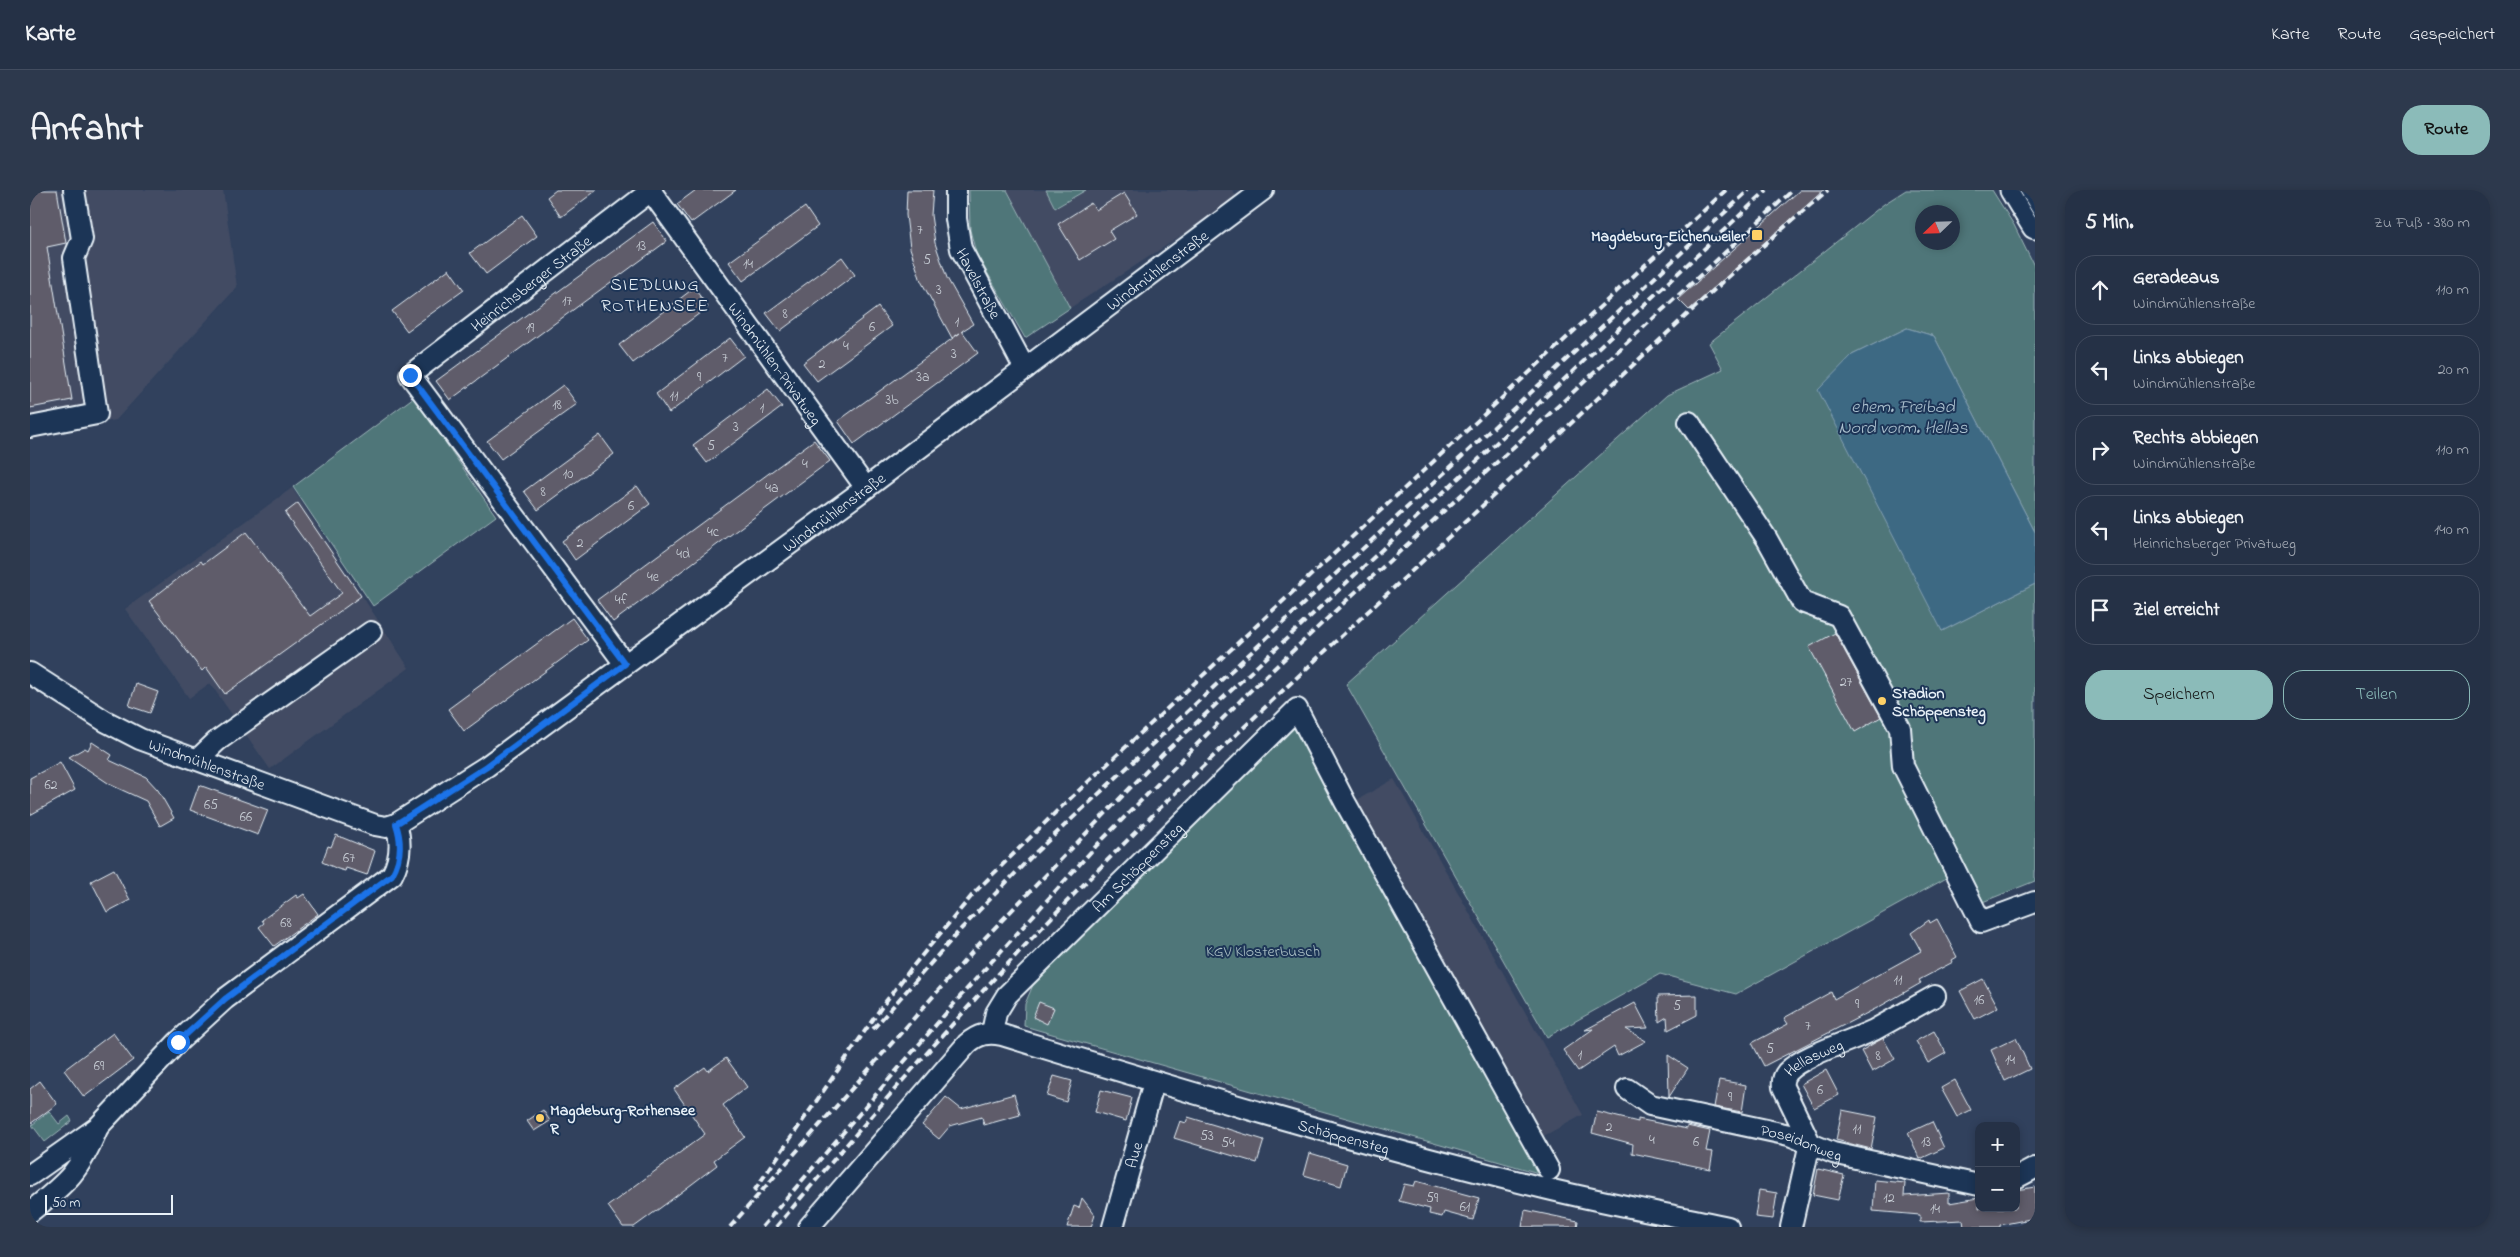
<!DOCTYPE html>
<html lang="de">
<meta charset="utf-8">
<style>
:root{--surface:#253146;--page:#2d394d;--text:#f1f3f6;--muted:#a3a9b3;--line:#424c5f;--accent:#8bbbb9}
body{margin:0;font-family:"Indie Flower",sans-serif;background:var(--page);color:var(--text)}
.controls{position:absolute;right:15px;bottom:15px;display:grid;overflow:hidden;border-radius:10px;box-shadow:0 2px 8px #0003}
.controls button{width:45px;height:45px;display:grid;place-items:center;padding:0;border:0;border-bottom:1px solid var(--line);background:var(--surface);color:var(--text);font:25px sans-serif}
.compass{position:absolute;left:1885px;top:15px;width:45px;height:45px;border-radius:50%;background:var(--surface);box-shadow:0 2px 8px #0003;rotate:247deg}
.scale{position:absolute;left:15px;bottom:12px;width:128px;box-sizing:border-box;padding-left:5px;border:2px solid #e8f1f8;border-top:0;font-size:14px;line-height:18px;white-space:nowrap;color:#e8f1f8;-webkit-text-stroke:4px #1d3557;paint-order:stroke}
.stop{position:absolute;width:15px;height:15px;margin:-11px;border:4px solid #1a73e8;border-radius:50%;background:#fff}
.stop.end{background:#1a73e8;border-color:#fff;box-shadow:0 1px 5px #0008}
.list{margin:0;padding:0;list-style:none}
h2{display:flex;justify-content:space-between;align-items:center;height:65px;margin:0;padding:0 20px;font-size:21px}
h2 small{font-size:16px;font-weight:400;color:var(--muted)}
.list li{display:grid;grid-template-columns:32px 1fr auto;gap:15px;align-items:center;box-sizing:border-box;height:70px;margin:0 10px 10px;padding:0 10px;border:1px solid var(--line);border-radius:20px}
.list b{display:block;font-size:19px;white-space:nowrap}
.list p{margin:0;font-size:16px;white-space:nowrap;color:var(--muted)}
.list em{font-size:16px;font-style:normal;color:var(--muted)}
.actions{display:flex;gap:10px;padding:15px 20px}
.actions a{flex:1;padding:11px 0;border:1px solid var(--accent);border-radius:20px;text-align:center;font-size:18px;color:var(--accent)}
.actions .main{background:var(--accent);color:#111}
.icon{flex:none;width:28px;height:28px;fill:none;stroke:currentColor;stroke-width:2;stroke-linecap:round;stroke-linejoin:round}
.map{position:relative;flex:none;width:2005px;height:1037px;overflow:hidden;border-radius:20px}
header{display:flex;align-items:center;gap:30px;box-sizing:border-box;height:70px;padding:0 25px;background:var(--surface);border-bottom:1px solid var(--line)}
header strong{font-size:24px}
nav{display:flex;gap:28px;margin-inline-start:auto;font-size:18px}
.intro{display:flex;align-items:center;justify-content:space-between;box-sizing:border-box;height:120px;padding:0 30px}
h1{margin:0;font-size:35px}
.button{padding:12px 22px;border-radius:20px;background:var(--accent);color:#111;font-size:18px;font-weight:700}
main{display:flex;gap:30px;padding:0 30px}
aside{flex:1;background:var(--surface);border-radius:20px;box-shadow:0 2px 8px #0003}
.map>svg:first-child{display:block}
.built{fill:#424c64}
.green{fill:#4f7679;stroke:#9cb4b8;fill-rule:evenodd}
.water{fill:#3e6983;stroke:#829fb2}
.building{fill:#5f5c6a;stroke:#e8f1f8}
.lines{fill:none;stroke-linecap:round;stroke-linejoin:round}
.minor-casing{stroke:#e8f1f8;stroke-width:24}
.major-casing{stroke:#e8f1f8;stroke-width:29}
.minor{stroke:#1d3557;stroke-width:20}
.major{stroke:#1d3557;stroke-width:25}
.tram{stroke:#e8f1f8;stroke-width:1}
.rail{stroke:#e8f1f8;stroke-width:4;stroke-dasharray:8 4;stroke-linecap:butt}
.route{stroke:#1a73e8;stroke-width:6}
.poi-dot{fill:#ffd166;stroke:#1d3557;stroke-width:2}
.labels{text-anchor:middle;stroke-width:4;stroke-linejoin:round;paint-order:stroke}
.number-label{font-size:14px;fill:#c6ccd4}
.poi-label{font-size:16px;font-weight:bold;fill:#e8f1f8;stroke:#1d3557;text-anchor:start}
.street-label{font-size:16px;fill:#e8f1f8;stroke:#1d3557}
.park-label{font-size:16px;fill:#abc0c5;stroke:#1d3557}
.neighbourhood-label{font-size:18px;letter-spacing:1px;fill:#e8f1f8;stroke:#1d3557}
.water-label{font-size:18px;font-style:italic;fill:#acc1cf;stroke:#1d3557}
</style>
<header>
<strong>Karte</strong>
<nav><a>Karte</a><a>Route</a><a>Gespeichert</a></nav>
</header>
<div class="intro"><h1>Anfahrt</h1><a class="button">Route</a></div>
<main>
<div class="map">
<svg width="2005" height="1037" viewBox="0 0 2005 1037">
<rect width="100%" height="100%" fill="#31415d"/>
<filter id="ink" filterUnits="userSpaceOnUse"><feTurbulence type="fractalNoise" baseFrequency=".02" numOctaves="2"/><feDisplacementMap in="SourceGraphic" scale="10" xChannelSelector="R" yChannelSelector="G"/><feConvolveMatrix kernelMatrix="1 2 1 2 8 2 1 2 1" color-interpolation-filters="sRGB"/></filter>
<g filter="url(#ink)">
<path class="built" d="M 0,0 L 193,0 L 207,97 L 86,230 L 0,246 Z
M 977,0 L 1016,0 L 1026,18 L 1056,0 L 1202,0 L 1208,9 L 1040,118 Z
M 262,298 L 379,478 L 240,579 L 180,493 L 159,508 L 95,419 Z
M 1364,589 L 1553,925 L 1506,950 L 1320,614 Z"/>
<path class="green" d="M 939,0 L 977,0 L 1040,118 L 995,148 L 946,63 L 940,40 Z
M 1016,0 L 1056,0 L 1025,18 Z
M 1876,0 L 1962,0 L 1984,35 L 2005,78 L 2005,342 L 1904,146 L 1877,138 L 1822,165 L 1912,441 L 2005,394 L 2005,691 L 1950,713 L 1931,680 L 1706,804 L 1630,784 L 1517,847 L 1316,494 L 1637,205 L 1693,179 L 1679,153 L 1854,14 ZM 1892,22 L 1922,22 L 1922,52 L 1892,52 Z
M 384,207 L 466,326 L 343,416 L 263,297 Z
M 1266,532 L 1512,984 L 994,836 L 995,814 L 1003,795 Z
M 19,921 L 29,934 L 39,926 L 42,931 L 15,952 L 2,935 Z"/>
<path class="water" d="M 1877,138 L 1904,146 L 2005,342 L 2005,394 L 1912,441 L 1788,200 L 1822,165 Z"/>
<path class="building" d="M 0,0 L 27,0 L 36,53 L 17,57 L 42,210 L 0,218 Z
M 526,0 L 567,0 L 531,27 L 517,7 Z
M 666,0 L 706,0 L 661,33 L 647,14 Z
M 877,0 L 903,0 L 901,25 L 905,53 L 917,88 L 943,134 L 932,141 L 948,163 L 824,254 L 808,231 L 930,143 L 922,148 L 891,91 L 880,58 L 876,25 Z
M 1770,0 L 1794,0 L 1659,120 L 1648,109 Z
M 1094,3 L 1107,24 L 1079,41 L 1084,49 L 1050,70 L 1028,34 L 1061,13 L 1066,20 Z
M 775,17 L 788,36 L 713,91 L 699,72 Z
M 492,25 L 507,46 L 456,84 L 440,63 Z
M 623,32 L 637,51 L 420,210 L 406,191 Z
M 812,67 L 825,85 L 750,141 L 736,123 Z
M 419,79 L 434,100 L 377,141 L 362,121 Z
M 664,98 L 678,117 L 603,173 L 589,155 Z
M 848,117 L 862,136 L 787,191 L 773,173 Z
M 700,148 L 714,166 L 639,223 L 626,204 Z
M 533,195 L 547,214 L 471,269 L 457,251 Z
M 738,199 L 752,217 L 677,273 L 663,255 Z
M 570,245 L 584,264 L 508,320 L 494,301 Z
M 784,250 L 800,271 L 583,432 L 567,410 Z
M 607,296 L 620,314 L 545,370 L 532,351 Z
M 268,313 L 331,406 L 195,504 L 176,477 L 172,481 L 119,411 L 171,371 L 173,374 L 216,342 L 280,426 L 312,403 L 255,323 Z
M 542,428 L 558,450 L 434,541 L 418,519 Z
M 1805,443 L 1851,527 L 1825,542 L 1779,457 Z
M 106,494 L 128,502 L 120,523 L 99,516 Z
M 62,552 L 82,565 L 79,570 L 116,587 L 128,600 L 144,628 L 130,636 L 116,611 L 81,595 L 39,567 L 55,558 L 58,560 Z
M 30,572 L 45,600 L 0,625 L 0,588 Z
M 169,595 L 238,620 L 228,645 L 160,620 Z
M 306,645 L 345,661 L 337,685 L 316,678 L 315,681 L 308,679 L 292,672 L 298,656 L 301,657 Z
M 84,679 L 100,710 L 77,722 L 61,691 Z
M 274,704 L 288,724 L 244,756 L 229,737 L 234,733 L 232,730 L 266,705 L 268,708 Z
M 1907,729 L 1927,767 L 1922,770 L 1923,772 L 1889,790 L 1891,793 L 1849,817 L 1734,876 L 1722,853 L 1758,834 L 1754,828 L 1801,802 L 1804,809 L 1891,761 L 1881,743 L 1899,730 L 1900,733 Z
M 1953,789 L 1968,817 L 1945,829 L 1930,801 Z
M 1667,805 L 1667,825 L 1638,840 L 1637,827 L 1629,832 L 1628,806 Z
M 1009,812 L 1024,818 L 1017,834 L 1003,827 Z
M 1605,813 L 1618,838 L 1596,839 L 1616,851 L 1588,866 L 1584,857 L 1548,881 L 1533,860 L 1563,839 L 1555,840 Z
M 1904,841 L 1916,863 L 1898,873 L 1886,851 Z
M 83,843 L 103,870 L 54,907 L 34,880 Z
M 1853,848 L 1865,869 L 1842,882 L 1831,861 Z
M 1986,848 L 2000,879 L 1975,891 L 1961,860 Z
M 1638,865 L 1658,878 L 1639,907 Z
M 696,868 L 717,897 L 693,915 L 715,947 L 684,970 L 687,975 L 637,1013 L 604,1037 L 593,1037 L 578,1016 L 675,944 L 644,899 L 675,877 L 678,881 Z
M 1796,880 L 1809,905 L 1784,918 L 1771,894 Z
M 1024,886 L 1042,891 L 1036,912 L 1017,906 Z
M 1689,890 L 1716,895 L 1712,922 L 1684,917 Z
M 1925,890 L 1941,920 L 1927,927 L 1911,898 Z
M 10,891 L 27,914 L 0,934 L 0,899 Z
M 1071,900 L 1102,908 L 1096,931 L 1065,922 Z
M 984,904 L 990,925 L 954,935 L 952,927 L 920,936 L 909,949 L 892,935 L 916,907 L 931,919 Z
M 513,920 L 520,931 L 504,941 L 497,931 Z
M 1812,920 L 1847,927 L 1841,959 L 1806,950 Z
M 1567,922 L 1608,932 L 1608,929 L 1657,939 L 1657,936 L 1680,941 L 1676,961 L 1683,962 L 1680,979 L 1602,963 L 1603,954 L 1562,943 Z
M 1158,927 L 1234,950 L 1227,973 L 1144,948 L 1150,931 L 1156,933 Z
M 1902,932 L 1914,958 L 1890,969 L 1878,943 Z
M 1280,963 L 1317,974 L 1311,996 L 1274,985 Z
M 1788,979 L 1814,985 L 1808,1010 L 1783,1005 Z
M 1845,990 L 1875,993 L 1874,1006 L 1919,1003 L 1919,1013 L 1949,1008 L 1949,1018 L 1986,1018 L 1986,1000 L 2005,997 L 2005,1028 L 1970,1035 L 1970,1037 L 1934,1037 L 1933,1030 L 1890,1032 L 1890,1025 L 1843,1021 Z
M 1386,991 L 1449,1008 L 1443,1030 L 1414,1022 L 1412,1027 L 1399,1024 L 1400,1019 L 1369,1011 L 1374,994 L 1384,996 Z
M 1729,1000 L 1747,1003 L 1743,1029 L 1725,1027 Z
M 1052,1008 L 1065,1025 L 1061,1037 L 1037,1037 L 1044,1016 L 1049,1018 Z
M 1495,1020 L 1548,1031 L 1547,1037 L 1492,1037 Z"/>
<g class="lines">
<g class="minor-casing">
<g id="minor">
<path id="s1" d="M 620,0 L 836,298"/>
<path id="s2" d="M 926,0 L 926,29 L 931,59 L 995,179"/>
<path d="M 1659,232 L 1737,349 L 1772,412 L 1809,426 L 1870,538 L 1873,576 L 1951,732 L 2005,712"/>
<path d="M 0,237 L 67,224 L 44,68 L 52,49 L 44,0"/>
<path id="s3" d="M 595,474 L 380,185 L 622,0"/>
<path id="s4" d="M 0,483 L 75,531 L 110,549 L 345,635 L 356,637 L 366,634 L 457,576 L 836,298 L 1233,0"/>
<path d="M 168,569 L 187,551 L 341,442"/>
<path id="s5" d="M 962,843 L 966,823 L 977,805 L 1267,519 L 1315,612 L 1519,980"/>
<path id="s6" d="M 1597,899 L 1620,915 L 1759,945 L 1803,963 L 1949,995"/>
<path d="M 0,985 L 68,937 L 148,852 L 195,809 L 362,685 C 371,668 372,652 366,634"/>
<path d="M 1986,988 L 2005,978"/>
<path d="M 0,1022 C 38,991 49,983 68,937"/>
<path id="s7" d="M 779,1037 L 937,854 C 948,844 958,842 972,845 C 1151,900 1331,954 1514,998 C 1575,1013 1637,1024 1698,1037"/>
<path id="s8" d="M 1083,1037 L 1124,892"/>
<path id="s9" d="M 1761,1037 L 1780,953 L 1753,897 C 1752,891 1753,887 1757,882 C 1773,865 1821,851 1844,840 C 1864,829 1885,817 1905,806"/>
</g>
</g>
<g class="major-casing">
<path id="major" d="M 1983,0 L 2005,36"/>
</g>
<use href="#minor" class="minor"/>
<use href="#major" class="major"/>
<path class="tram" d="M 1989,0 L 2005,27
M 2001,0 L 2005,7"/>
<path class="rail" d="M 843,839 L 931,739 L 1005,663 L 1719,0
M 724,1001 L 853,815 L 883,776 L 945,702 L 1030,618 L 1696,0
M 700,1037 L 951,752 L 1133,564 L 1737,0
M 732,1037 L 935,801 L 1067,655 L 1218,503 L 1318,409 L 1763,0
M 746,1037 C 846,920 946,804 1054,694 C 1185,560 1325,434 1463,306 C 1574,204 1682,97 1798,0"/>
</g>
</g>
<g class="lines" filter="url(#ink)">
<path class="route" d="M 148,852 L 195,809 L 362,685 C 372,668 372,652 366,634 L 457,576 L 595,474 L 380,185"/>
</g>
<g class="poi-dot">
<rect x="1721" y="39" width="12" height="12" rx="2.5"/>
<circle cx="1852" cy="511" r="5"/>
<circle cx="510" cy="928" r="5"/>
</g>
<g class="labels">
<g class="number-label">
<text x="890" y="44">7</text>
<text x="611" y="60">13</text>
<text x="897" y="74">5</text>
<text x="718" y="78">14</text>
<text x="909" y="104">3</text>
<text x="537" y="115">17</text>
<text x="755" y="128">8</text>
<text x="927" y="136">1</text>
<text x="842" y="141">6</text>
<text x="500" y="142">19</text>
<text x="816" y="160">4</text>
<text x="924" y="168">3</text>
<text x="695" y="172">7</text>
<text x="792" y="178">2</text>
<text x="669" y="191">9</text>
<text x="893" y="191">3a</text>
<text x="644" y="210">11</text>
<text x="862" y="214">3b</text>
<text x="527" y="219">18</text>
<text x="732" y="222">1</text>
<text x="706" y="241">3</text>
<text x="681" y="260">5</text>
<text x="775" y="278">4</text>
<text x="538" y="288">10</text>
<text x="742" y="302">4a</text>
<text x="513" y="306">8</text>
<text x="601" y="320">6</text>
<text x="683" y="346">4c</text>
<text x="550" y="357">2</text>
<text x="653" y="368">4d</text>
<text x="623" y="391">4e</text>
<text x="591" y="414">4f</text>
<text x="1816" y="496">27</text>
<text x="21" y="599">62</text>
<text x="181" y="619">65</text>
<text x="216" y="631">66</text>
<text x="319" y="672">67</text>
<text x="256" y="737">68</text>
<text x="1868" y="794">11</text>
<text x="1949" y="814">16</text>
<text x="1827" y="818">9</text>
<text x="1647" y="820">5</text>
<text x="1778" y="840">7</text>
<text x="1740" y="863">5</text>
<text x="1550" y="869">1</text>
<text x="1848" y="870">8</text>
<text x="1980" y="874">14</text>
<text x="69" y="880">69</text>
<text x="1790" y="904">6</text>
<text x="1700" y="911">9</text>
<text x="1579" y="941">2</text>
<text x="1827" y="943">11</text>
<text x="1177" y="950">53</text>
<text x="1622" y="954">4</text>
<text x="1666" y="956">6</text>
<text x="1896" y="956">13</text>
<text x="1198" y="957">54</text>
<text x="1402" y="1012">59</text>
<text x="1859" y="1012">12</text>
<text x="1435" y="1021">61</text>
<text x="1905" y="1023">14</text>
</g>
<g class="poi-label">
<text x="1716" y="51" text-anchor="end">Magdeburg-Eichenweiler</text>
<text x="1862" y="508">Stadion<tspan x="1862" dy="18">Schöppensteg</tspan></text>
<text x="520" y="925">Magdeburg-Rothensee<tspan x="520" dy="18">R</tspan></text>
</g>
<g class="street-label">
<text dy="6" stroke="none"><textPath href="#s4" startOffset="1342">Windmühlenstraße</textPath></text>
<text dy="6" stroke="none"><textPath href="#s3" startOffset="512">Heinrichsberger Straße</textPath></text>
<text dy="6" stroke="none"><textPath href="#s2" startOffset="98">Havelstraße</textPath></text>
<text dy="6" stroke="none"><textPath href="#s1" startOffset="214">Windmühlen-Privatweg</textPath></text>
<text dy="6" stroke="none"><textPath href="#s4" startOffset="938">Windmühlenstraße</textPath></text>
<text dy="6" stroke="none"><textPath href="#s4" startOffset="200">Windmühlenstraße</textPath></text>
<text dy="6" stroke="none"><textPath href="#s5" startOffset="224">Am Schöppensteg</textPath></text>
<text dy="6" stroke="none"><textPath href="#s9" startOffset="195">Hellasweg</textPath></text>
<text dy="6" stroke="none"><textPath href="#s7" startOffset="636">Schöppensteg</textPath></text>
<text dy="6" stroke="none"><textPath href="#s6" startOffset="184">Poseidonweg</textPath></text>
<text dy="6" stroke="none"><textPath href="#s8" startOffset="75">Aue</textPath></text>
</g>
<g class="park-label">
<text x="1233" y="766">KGV Klosterbusch</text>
</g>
<g class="neighbourhood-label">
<text x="625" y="100">SIEDLUNG<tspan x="625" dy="21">ROTHENSEE</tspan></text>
</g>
<g class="water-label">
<text x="1873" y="222">ehem. Freibad<tspan x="1873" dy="21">Nord vorm. Hellas</tspan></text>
</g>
</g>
</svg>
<div class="controls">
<button>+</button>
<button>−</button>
</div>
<svg class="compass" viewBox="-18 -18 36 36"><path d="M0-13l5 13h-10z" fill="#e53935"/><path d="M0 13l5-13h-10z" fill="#a3a9b3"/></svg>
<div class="scale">50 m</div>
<div class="stop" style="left:148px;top:852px"></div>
<div class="stop end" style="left:380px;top:185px"></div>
</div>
<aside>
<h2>5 Min.<small>Zu Fuß · 380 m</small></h2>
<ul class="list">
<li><svg class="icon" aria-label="ahead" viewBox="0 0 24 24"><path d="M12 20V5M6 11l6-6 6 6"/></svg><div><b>Geradeaus</b><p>Windmühlenstraße</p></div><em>110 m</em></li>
<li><svg class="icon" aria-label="left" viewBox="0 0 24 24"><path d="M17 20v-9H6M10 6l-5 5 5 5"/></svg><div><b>Links abbiegen</b><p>Windmühlenstraße</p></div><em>20 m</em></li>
<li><svg class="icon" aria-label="right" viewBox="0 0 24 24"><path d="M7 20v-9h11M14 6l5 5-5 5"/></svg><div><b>Rechts abbiegen</b><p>Windmühlenstraße</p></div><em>110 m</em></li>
<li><svg class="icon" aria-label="left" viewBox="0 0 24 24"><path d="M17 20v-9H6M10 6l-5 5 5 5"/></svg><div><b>Links abbiegen</b><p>Heinrichsberger Privatweg</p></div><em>140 m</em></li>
<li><svg class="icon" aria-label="arrive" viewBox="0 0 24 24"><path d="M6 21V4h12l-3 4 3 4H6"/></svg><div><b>Ziel erreicht</b></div></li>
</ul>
<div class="actions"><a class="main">Speichern</a><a>Teilen</a></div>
</aside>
</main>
